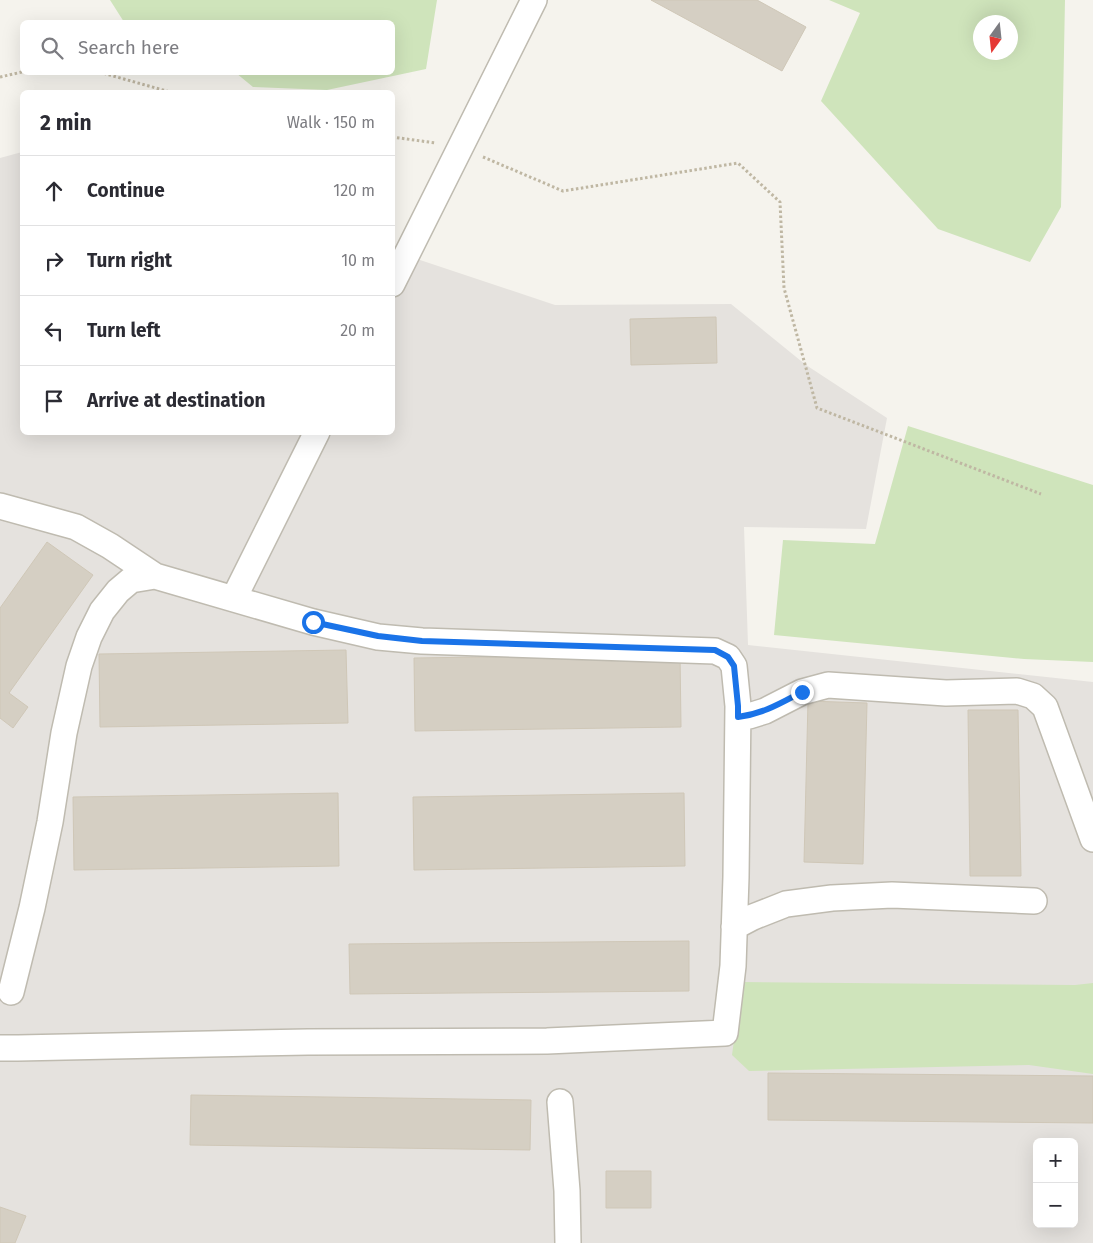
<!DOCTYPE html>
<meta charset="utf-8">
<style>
:root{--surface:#fff;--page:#f2f2f3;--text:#2b2b33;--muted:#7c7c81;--line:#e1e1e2}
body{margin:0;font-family:"Fira Sans",sans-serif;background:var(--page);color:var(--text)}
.controls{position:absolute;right:15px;bottom:15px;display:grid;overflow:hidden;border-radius:8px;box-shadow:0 5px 20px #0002}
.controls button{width:45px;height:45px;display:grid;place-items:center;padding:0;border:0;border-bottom:1px solid var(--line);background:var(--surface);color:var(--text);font:25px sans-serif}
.compass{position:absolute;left:973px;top:15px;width:45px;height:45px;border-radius:50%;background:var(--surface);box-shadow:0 5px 20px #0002;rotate:195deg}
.stop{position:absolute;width:15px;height:15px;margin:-11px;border:4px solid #1a73e8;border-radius:50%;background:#fff}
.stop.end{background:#1a73e8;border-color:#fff;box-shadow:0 1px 5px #0008}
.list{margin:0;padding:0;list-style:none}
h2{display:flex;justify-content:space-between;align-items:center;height:65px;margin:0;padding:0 20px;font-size:21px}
h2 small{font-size:16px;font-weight:400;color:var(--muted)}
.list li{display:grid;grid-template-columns:32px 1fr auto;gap:15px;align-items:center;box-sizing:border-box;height:70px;padding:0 20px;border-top:1px solid var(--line)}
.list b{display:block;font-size:19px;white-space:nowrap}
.list em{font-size:16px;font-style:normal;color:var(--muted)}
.icon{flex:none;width:28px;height:28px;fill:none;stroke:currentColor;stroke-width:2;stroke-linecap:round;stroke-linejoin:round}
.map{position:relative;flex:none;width:1093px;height:1243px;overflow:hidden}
.search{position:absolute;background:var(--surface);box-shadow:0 5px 20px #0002;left:20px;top:20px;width:375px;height:55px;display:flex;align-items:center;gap:12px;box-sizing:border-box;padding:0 18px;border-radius:8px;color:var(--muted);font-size:19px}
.panel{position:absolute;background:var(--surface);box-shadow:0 5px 20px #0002;left:20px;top:90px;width:375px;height:345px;border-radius:8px}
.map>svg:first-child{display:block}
.industrial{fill:#e5e2de;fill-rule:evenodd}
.green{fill:#cfe4bb;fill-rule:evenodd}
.building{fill:#d5cfc3;stroke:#cfc7b7}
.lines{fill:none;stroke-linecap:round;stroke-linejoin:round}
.minor-casing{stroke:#bfbbb0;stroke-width:28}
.path{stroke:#bfb7a3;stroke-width:3;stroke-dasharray:2.5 2.5;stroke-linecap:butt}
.minor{stroke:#fff;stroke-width:25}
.route{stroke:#1a73e8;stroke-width:6}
</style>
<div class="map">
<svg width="1093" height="1243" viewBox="0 0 1093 1243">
<rect width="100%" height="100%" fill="#f5f3ed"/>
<path class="industrial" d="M 22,152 L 22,432 L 392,432 L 393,251 L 555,305 L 731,304 L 806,365 L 887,418 L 866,529 L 744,527 L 748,645 L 1093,682 L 1093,1243 L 0,1243 L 0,158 ZM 1037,1142 L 1074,1142 L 1074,1224 L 1037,1224 Z"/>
<path class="green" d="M 110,0 L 437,0 L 426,69 L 327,90 L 253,87 L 236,73 L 392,72 L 392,22 L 124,22 Z
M 829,0 L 1065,0 L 1061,207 L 1030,262 L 938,229 L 821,101 L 860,13 ZM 1010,22 L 1010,52 L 980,52 L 980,22 Z
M 908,426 L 1093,485 L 1093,662 L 1024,659 L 774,635 L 783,540 L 875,544 Z
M 742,982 L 1075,985 L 1093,983 L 1093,1074 L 1029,1065 L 749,1071 L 732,1055 Z"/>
<path class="building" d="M 651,0 L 757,0 L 806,27 L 782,71 Z
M 716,317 L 717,363 L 631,365 L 630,319 Z
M 47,542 L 93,575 L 9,693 L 28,707 L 13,728 L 0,718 L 0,608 Z
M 346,650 L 348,723 L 100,727 L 99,654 Z
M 680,654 L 681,727 L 415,731 L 414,658 Z
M 808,701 L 867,703 L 863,864 L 804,862 Z
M 968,710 L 1018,710 L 1021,876 L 970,876 Z
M 338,793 L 339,866 L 74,870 L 73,797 Z
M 684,793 L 685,866 L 414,870 L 413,797 Z
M 689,941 L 689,991 L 350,994 L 349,944 Z
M 768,1073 L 1093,1076 L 1093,1123 L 768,1120 Z
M 191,1095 L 531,1100 L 530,1150 L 190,1145 Z
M 606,1171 L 651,1171 L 651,1208 L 606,1208 Z
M 0,1207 L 26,1216 L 15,1243 L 0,1243 Z"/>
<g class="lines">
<g class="minor-casing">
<path id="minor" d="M 392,284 L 534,0
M 0,506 L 76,527 L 110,546 L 155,576
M 234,598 L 317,432
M 738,717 L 749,716 L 765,711 L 802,692 L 828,685 L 946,693 L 1017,691 L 1033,696 L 1045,707 L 1093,839
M 734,927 L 753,917 L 786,904 L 832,898 L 892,895 L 1034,901
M 0,1048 L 18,1048 L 308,1042 L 547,1041 L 725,1033 L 733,966 L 736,877 L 738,706 L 734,666 L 728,657 L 715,651 L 422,641 L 378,637 L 313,622 L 155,576 L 131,580 L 118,591 L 102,611 L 89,637 L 79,666 L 64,733 L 50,822 L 32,908 L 11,992
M 560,1102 L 567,1191 L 568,1243"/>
</g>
<path class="path" d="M 99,72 L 170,92
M 0,77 L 22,72
M 392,137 L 436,143
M 483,157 L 563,191 L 738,163 L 780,202 L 784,288 L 817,408 L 1041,494"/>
<use href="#minor" class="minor"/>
</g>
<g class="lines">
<path class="route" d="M 313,622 L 378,636 L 422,641 L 715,650 L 728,657 L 734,666 L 738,706 L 738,717 C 763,714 781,703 802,692"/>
</g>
</svg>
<div class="controls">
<button>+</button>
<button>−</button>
</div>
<svg class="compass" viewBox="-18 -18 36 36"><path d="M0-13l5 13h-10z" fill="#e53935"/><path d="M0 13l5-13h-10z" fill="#7c7c81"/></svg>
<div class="stop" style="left:313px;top:622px"></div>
<div class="stop end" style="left:802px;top:692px"></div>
<div class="search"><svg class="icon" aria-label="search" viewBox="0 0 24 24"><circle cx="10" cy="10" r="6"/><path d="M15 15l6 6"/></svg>Search here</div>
<section class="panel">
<h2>2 min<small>Walk · 150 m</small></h2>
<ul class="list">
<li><svg class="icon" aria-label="ahead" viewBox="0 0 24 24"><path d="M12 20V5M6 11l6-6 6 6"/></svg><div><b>Continue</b></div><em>120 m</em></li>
<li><svg class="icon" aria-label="right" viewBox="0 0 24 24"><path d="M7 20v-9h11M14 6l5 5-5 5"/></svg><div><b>Turn right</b></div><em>10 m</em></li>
<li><svg class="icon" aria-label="left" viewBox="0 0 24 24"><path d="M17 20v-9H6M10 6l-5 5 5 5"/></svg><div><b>Turn left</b></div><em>20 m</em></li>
<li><svg class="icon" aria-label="arrive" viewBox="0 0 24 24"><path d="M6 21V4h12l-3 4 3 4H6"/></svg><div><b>Arrive at destination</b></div></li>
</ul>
</section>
</div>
